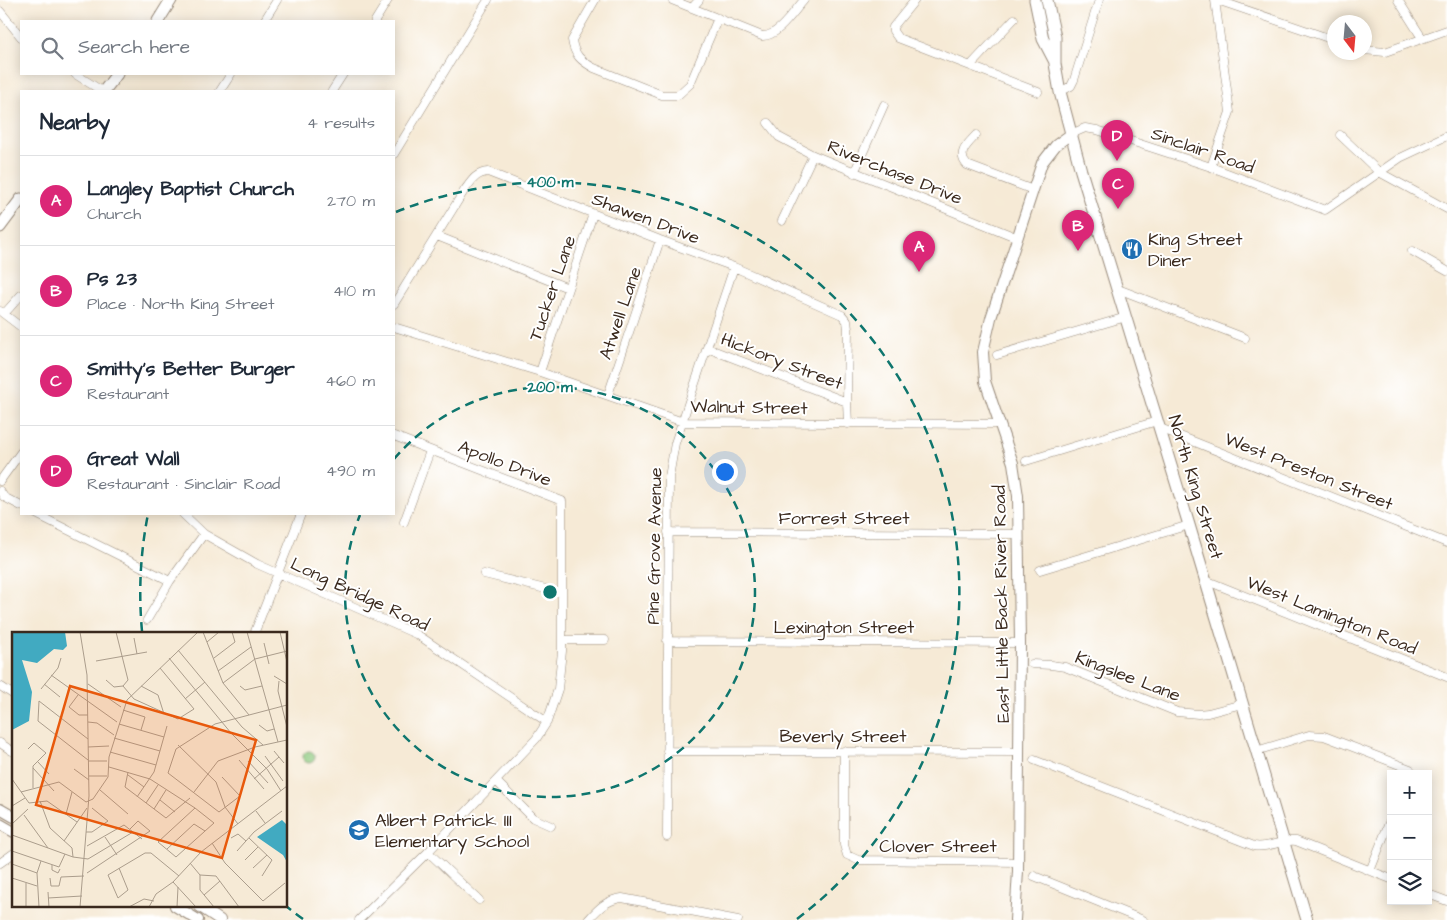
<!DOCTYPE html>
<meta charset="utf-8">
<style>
:root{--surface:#fff;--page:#f2f2f3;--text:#1f2937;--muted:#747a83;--line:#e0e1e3;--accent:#db2777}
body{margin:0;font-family:"Architects Daughter",sans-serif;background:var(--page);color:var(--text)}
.controls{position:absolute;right:15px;bottom:15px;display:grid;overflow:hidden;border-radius:0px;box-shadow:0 2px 12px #0003}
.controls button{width:45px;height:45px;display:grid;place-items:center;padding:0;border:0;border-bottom:1px solid var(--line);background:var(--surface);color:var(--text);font:25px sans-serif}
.compass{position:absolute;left:1327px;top:15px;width:45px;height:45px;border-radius:50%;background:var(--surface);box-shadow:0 2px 12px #0003;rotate:164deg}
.you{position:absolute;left:724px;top:471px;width:18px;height:18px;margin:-12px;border:4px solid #fff;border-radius:50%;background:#1a73e8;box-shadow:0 0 0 8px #1a73e833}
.badge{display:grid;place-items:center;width:32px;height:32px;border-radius:50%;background:var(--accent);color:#fff;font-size:16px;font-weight:700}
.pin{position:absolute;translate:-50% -41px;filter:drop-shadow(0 1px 2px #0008)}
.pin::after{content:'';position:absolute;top:26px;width:18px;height:15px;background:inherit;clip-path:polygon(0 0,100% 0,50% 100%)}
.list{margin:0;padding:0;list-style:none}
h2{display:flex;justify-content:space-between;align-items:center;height:65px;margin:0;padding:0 20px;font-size:21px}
h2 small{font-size:16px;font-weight:400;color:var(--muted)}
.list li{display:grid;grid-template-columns:32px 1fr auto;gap:15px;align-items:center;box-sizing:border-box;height:90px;padding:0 20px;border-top:1px solid var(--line)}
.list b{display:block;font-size:19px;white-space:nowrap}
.list p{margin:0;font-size:16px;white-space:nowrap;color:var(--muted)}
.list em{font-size:16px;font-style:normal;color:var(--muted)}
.icon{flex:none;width:28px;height:28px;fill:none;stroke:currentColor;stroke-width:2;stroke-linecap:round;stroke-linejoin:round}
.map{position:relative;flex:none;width:1447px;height:920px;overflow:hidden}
.search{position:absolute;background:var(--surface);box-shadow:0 2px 12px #0003;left:20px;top:20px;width:375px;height:55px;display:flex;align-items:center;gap:12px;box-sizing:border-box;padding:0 18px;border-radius:0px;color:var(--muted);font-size:19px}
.panel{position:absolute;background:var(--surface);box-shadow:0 2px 12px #0003;left:20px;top:90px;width:375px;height:425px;border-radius:0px}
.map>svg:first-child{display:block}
.park{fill:url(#park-crowns);stroke:#647a4e}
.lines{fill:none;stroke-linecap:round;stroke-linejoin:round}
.minor-casing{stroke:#988a7a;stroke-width:9}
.tertiary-casing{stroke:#988a7a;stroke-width:12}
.secondary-casing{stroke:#988a7a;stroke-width:13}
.minor{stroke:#fff;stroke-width:8}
.tertiary{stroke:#fff;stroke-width:10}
.secondary{stroke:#fff;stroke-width:11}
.ring{fill:none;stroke:#0f766e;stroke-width:2.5;stroke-dasharray:9 6}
.labels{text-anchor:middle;stroke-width:4;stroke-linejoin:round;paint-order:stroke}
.street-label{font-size:18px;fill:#3b2a1e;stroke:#fff}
.poi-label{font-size:18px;fill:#3b2a1e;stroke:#fff;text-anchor:start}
.inset-road{fill:none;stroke:#ab9d8c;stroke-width:1}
.view{fill:#e8590c;fill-opacity:0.15;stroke:#e8590c;stroke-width:2.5}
.inset-edge{fill:none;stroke:#3b2a1e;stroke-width:2.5}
.centre{fill:#0f766e;stroke:#fff;stroke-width:2.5}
.ring-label{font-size:15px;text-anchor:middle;font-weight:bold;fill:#0f766e;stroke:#fff;stroke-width:4;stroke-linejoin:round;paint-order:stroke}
</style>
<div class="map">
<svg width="1447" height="920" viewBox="0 0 1447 920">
<defs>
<pattern id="park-crowns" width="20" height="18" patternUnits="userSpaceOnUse" patternTransform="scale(1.25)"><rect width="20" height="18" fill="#8dc97e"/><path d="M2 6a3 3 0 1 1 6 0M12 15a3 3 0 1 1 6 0" fill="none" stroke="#74a367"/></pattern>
</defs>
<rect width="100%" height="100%" fill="#fff"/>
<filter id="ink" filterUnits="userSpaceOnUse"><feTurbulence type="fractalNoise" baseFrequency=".02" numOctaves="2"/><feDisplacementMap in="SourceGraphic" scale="10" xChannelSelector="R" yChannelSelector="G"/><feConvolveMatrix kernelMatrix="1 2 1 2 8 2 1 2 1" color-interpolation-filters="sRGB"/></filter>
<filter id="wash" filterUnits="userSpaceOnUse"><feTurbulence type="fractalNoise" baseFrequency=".0096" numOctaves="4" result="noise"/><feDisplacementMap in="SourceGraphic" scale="20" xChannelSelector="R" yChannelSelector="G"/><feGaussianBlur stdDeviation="1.12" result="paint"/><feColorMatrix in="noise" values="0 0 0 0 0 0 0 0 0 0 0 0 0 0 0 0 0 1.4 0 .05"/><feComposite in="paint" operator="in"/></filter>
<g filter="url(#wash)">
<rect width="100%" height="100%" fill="#f6ead6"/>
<path class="park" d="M303 757a6 6 0 1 1 12 0a6 6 0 1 1-12 0Z"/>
</g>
<g filter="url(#ink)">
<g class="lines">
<g class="minor-casing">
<path id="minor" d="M 595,0 L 572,40 C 574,55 581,61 594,68 L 662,95 L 678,95 L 690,84 L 718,18
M 672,0 L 762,36 C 778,37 794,11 804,0
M 915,0 L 893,27 L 893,31 L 898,38 L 1038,92
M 1217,0 L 1334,40
M 1398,0 L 1422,38
M 692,8 L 699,0
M 0,11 L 21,37
M 264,21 L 277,0
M 375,21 L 388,0
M 1364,50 L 1385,52 L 1447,30
M 971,65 L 1014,19
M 75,74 L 102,91
M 220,91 L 231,74
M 332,91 L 343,74
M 1060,92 L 1071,86 L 1074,80 L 1099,0
M 768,123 L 779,137 L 813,155 L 1018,238
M 1071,134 L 1085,128 L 1097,130 L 1211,167 L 1325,210 L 1400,158 L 1447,136
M 976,135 C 968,144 956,153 967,165 L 1033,190
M 1340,135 L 1379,172 L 1447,209
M 394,154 L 488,0
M 1211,167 L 1230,112 L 1215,0
M 854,173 L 884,105
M 782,221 L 813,155
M 437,236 L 568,288
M 1412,251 L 1447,271
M 1118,289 L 1245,338
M 394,304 L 464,191 C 471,182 475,173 488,172 L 660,240 L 734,267 L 842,315 L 847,321 L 848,329 L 847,402 L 848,424
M 0,311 L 21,327
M 4,314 L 21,295
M 394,327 L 540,372 L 683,422 L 999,424
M 707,348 L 847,402
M 997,355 L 1126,317
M 540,372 L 593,214
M 608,395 L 660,240
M 1160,428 L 1447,543
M 1026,461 L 1157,421
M 0,481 L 21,452
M 0,491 L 4,497 L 21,506
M 36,514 L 170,581
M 183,514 L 204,534 L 257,564 L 418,635 L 547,722
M 404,522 L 430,451
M 668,532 L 1019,534
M 1040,570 L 1189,525
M 484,574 L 562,593
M 1205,580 L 1447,677
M 147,620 L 170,581 L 204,534
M 254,634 L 301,514
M 562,640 L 605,640
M 667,641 L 1020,643
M 1032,664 L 1051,665 L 1065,667 L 1177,712 L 1198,714 L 1208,713 L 1242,704
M 0,686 L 14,695
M 0,743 L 12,751
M 667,751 L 1018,752
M 844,751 L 844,845 L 847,855 L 858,860 L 1018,862
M 1256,751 L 1309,735 L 1324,736 L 1410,769 L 1408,774
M 1034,760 L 1254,846 C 1268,849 1282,839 1296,841 L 1391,879
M 496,781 L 533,818 L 551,826
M 667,837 L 669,477 L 675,443 L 734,267
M 428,852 L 479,900
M 0,863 L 14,853
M 1370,871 L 1391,818
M 1034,876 L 1143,920
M 1428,894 L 1447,901
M 359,920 L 428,852 L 536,739 L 547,722 L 558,689 L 562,651 L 562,501 L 394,436
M 588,920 C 598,909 606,900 622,898 L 738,920"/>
</g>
<g class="tertiary-casing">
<path id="tertiary" d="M 0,809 L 14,817
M 0,824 L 14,832
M 175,906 L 198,920
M 199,906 L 220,920
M 1015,920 L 1018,871 L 1020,643 L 1018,496 L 1013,463 L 985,381 L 983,352 L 991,318 L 1042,163 L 1056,145 L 1071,134"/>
</g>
<g class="secondary-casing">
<path id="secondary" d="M 1035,0 L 1043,39 L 1055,62
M 1047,0 L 1055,37 L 1055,64 L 1060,92 L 1081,171 L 1189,525 L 1307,920
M 158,21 L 171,0
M 104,91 L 117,74
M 0,227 L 21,199"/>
</g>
<use href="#minor" class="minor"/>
<use href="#tertiary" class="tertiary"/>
<use href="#secondary" class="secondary"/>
</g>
</g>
<g class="ring">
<path d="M394 459A205 205 0 1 1 360 515"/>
<path d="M303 919A410 410 0 0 1 286 906M142 631A410 410 0 0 1 148 514M396 212A410 410 0 0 1 797 919"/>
</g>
<defs>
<g id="restaurant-disc" transform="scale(1.125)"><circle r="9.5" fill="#1f6fb2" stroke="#fff"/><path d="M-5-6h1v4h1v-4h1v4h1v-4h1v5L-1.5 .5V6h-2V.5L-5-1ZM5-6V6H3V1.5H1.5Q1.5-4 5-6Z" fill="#fff"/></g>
<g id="school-disc" transform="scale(1.125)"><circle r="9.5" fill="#1f6fb2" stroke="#fff"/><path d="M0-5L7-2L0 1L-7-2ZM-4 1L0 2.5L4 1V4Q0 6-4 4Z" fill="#fff"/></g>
</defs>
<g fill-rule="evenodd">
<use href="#restaurant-disc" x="1132" y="249"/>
<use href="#school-disc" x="359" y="830"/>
</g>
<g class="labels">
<g class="street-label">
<text transform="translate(1203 150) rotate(19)" y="6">Sinclair Road</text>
<text transform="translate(895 172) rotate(22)" y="6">Riverchase Drive</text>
<text transform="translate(646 218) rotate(21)" y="6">Shawen Drive</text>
<text transform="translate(552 288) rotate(-71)" y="6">Tucker Lane</text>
<text transform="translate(620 313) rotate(-71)" y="6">Atwell Lane</text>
<text transform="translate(782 361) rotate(21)" y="6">Hickory Street</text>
<text transform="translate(749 407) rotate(1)" y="6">Walnut Street</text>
<text transform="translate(505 463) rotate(21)" y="6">Apollo Drive</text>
<text transform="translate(1309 471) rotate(22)" y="6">West Preston Street</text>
<text transform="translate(1196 487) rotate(73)" y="6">North King Street</text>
<text x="844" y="524">Forrest Street</text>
<text transform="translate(654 546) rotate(-89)" y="6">Pine Grove Avenue</text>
<text transform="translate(360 594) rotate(25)" y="6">Long Bridge Road</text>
<text transform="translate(1001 604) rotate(-91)" y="6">East Little Back River Road</text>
<text transform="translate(1332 615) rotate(22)" y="6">West Lamington Road</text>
<text x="844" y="633">Lexington Street</text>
<text transform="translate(1128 676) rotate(21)" y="6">Kingslee Lane</text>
<text x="843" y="742">Beverly Street</text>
<text x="938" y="852">Clover Street</text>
</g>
<g class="poi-label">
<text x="1148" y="245">King Street<tspan x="1148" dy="21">Diner</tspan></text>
<text x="375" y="826">Albert Patrick III<tspan x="375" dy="21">Elementary School</tspan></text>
</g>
</g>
<g transform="translate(12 632)">
<rect width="275" height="275" fill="#f6ead6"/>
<path d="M 0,0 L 53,0 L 55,14 L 51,18 L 42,17 L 25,31 L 10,28 L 20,60 L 17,89 L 0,98 ZM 270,188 L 274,192 L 275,230 L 271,223 L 245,205 Z" fill="#41aac1"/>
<path class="inset-road" d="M 68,0 L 75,43 L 77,164 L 68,275M 104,0 L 116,48 L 111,54M 191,0 L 211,51 L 237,83M 235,0 L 266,110M 268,0 L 275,30M 122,6 L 125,22M 195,10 L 207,0M 252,11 L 257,32M 166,18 L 230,95 L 251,113M 157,26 L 219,101 L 255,137 L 269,159M 202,26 L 223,10 L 220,0M 84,29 L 135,20M 206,39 L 239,15M 39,43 L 105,90M 262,44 L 275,52M 94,48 L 102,55 L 111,54 L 122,67 L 166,87 L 182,77 L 148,36M 267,49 L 266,59 L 275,95M 211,51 L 243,27 L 275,19M 32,52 L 48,65M 76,52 L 109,75M 129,54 L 146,63 L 152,82M 228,54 L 233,58 L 250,54M 29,57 L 46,36 L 49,26M 66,63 L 57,75 L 67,83 L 76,83M 173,67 L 193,50M 27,69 L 26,89 L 76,128M 27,69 L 76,107M 111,78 L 133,85 L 129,98M 76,90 L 85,91 L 102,103M 107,92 L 152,105M 247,93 L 255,99 L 262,97M 102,106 L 148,119M 166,113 L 204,150 L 213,175 L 226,192M 76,115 L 97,114M 16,117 L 22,111 L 34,121 L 21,134 L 21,156M 262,119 L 272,131M 98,120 L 144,133M 253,124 L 271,149M 227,128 L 252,157M 76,129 L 95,129M 236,129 L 256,151M 26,130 L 37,142M 97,135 L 138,147 L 183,176 L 202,191 L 164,225 L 146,210 L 183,176M 21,136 L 42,159M 62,137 L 77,148M 116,140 L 113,155 L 154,186 L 178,166M 116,143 L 132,155M 77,144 L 95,144M 210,145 L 228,164 L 207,180 L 156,141 L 164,117 L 203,92 L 275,73M 0,147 L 17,171 L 35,169 L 65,190M 242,147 L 267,125M 88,158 L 116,182M 9,160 L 47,150 L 74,170 L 81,167 L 96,145 L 97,125 L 115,68 L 186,0M 182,160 L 206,129 L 243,115 L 275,108M 125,165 L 142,140 L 155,94M 148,168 L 163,180M 28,169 L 38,196 L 60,216 L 61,225M 134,171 L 146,153M 0,174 L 13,166M 142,177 L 154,158M 244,179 L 253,191M 54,182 L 60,160M 12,183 L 36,216M 0,192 L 16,177M 74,200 L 80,200 L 96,189 L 80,176M 0,203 L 61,225 L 76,227 L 121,200M 93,205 L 105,223M 219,206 L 226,202 L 234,209M 237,206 L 260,228 L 250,244M 52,209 L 75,176M 200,211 L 213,231 L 251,269 L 273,251M 75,214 L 112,193 L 130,207M 155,217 L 182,192 L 193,199M 0,219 L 47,235 L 53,222M 225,219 L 242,200 L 270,179M 233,228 L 246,215M 178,231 L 188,243M 0,232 L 25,241M 40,233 L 40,238 L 46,241 L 48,237M 107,236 L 116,258 L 106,266 L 96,243 L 133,221 L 139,221 L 167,244M 241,236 L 255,223M 75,241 L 138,199 L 126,189 L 118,197M 188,243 L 204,244 L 227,275M 188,243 L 188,258 L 202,275M 0,246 L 25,254M 38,246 L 39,254 L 47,254 L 49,245 L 72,244M 161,250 L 184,275M 36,260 L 37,275M 192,263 L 208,249M 36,266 L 70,264M 14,275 L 14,251M 27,275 L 25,241 L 29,229M 117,275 L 132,267 L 142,269M 137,275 L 144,262 L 161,250 L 189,220 L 275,154M 165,275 L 166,255"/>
<path class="view" d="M 58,54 L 244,108 L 210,226 L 24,173 Z"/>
<rect width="275" height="275" class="inset-edge"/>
</g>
<circle cx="550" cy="592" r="8" class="centre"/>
<g class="ring-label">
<text x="550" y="187">400 m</text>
<text x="550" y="392">200 m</text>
</g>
</svg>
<div class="controls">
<button>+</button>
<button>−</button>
<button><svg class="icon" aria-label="layers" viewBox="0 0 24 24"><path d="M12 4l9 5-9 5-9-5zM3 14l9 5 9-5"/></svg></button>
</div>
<svg class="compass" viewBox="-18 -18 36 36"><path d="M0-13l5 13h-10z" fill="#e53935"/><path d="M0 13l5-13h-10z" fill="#747a83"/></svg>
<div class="you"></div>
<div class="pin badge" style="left:919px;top:272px">A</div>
<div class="pin badge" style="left:1078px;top:251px">B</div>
<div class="pin badge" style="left:1118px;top:209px">C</div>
<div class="pin badge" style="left:1117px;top:161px">D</div>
<div class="search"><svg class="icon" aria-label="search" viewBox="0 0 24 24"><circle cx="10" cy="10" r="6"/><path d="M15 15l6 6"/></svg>Search here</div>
<section class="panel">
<h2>Nearby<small>4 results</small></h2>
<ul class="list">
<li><span class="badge">A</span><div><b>Langley Baptist Church</b><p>Church</p></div><em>270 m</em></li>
<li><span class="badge">B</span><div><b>Ps 23</b><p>Place · North King Street</p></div><em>410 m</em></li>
<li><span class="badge">C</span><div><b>Smitty's Better Burger</b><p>Restaurant</p></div><em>460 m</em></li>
<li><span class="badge">D</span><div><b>Great Wall</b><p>Restaurant · Sinclair Road</p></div><em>490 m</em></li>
</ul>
</section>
</div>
